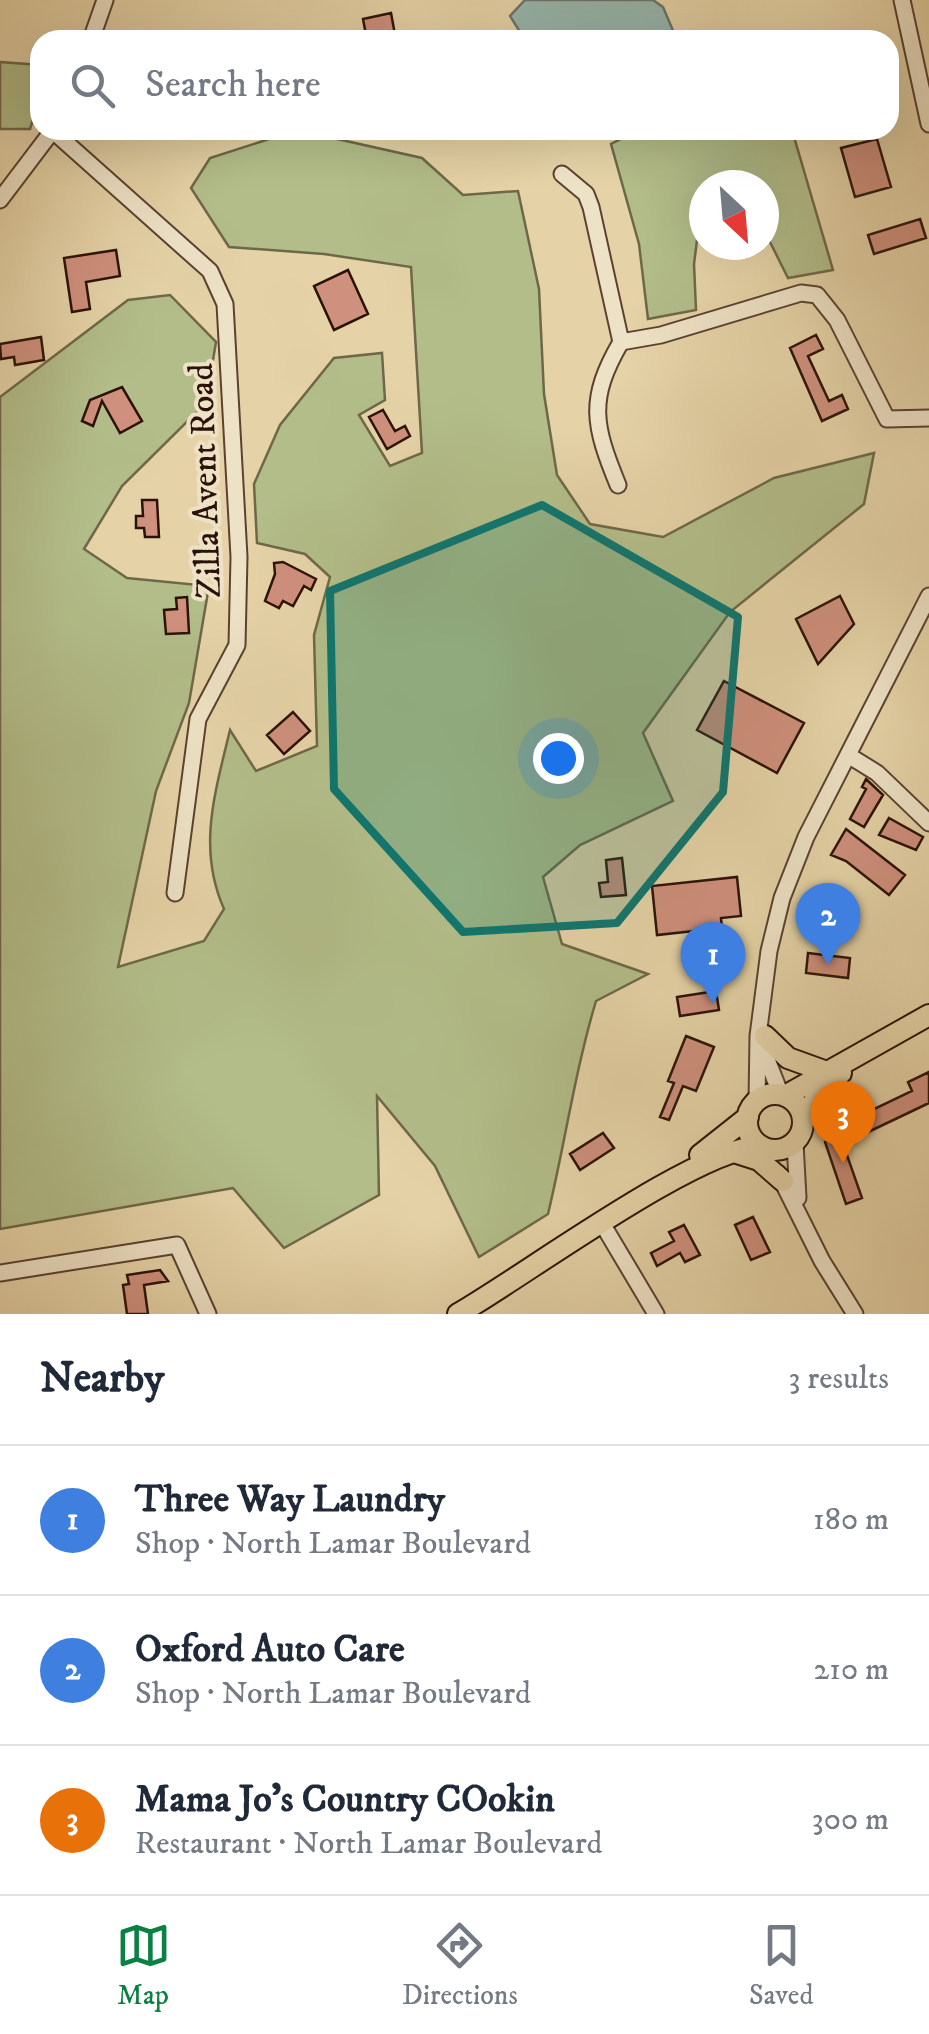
<!DOCTYPE html>
<meta charset="utf-8">
<style>
:root{--surface:#fff;--page:#f2f2f3;--text:#1f2937;--muted:#747a83;--line:#e0e1e3;--accent:#0b8043}
body{margin:0;font-family:"IM FELL DW Pica",serif;background:var(--page);color:var(--text)}
.compass{position:absolute;left:689px;top:170px;width:90px;height:90px;border-radius:50%;background:var(--surface);box-shadow:0 10px 40px #0002;rotate:154deg}
.you{position:absolute;left:558px;top:758px;width:35px;height:35px;margin:-25px;border:8px solid #fff;border-radius:50%;background:#1a73e8;box-shadow:0 0 0 15px #1a73e833}
.badge{display:grid;place-items:center;width:65px;height:65px;border-radius:50%;background:var(--accent);color:#fff;font-size:32px;font-weight:700}
.pin{position:absolute;translate:-50% -82px;filter:drop-shadow(0 2px 5px #0008)}
.pin::after{content:'';position:absolute;top:52px;width:35px;height:30px;background:inherit;clip-path:polygon(0 0,100% 0,50% 100%)}
.list{margin:0;padding:0;list-style:none}
h2{display:flex;justify-content:space-between;align-items:center;height:130px;margin:0;padding:0 40px;font-size:42px}
h2 small{font-size:32px;font-weight:400;color:var(--muted)}
.list li{display:grid;grid-template-columns:65px 1fr auto;gap:30px;align-items:center;box-sizing:border-box;height:150px;padding:0 40px;border-top:2px solid var(--line)}
.list b{display:block;font-size:38px;white-space:nowrap}
.list p{margin:0;font-size:32px;white-space:nowrap;color:var(--muted)}
.list em{font-size:32px;font-style:normal;color:var(--muted)}
.icon{flex:none;width:55px;height:55px;fill:none;stroke:currentColor;stroke-width:2;stroke-linecap:round;stroke-linejoin:round}
.map{position:relative;flex:none;width:929px;height:1314px;overflow:hidden}
.search{position:absolute;background:var(--surface);box-shadow:0 10px 40px #0002;left:30px;right:30px;top:30px;height:110px;display:flex;align-items:center;gap:25px;box-sizing:border-box;padding:0 35px;border-radius:30px;color:var(--muted);font-size:38px}
.sheet{height:580px;background:var(--surface)}
nav{display:flex;justify-content:space-around;align-items:center;box-sizing:border-box;height:140px;border-top:2px solid var(--line);background:var(--surface);font-size:28px;color:var(--muted)}
nav a{display:grid;justify-items:center;gap:5px}
nav .on{color:var(--accent)}
.map>svg:first-child{display:block}
.green{fill:#b2bd89;stroke:#6e6848;stroke-width:2.5}
.water{fill:#97b7ae;stroke:#6c756c;stroke-width:2.5}
.building{fill:#cf907d;stroke:#2b1208;stroke-width:2.5}
.lines{fill:none;stroke-linecap:round;stroke-linejoin:round}
.minor-casing{stroke:#5a4230;stroke-width:19}
.major-casing{stroke:#2b1208;stroke-width:24}
.minor{stroke:#eee2c6;stroke-width:15}
.major{stroke:#e5d3a7;stroke-width:20}
.marked{fill:#0f766e;fill-opacity:0.2;stroke:#0f766e;stroke-width:8;stroke-linejoin:round}
.labels{text-anchor:middle;stroke-width:8;stroke-linejoin:round;paint-order:stroke}
.street-label{font-size:35px;fill:#2b1208;stroke:#eee2c6}
</style>
<div class="map">
<svg width="929" height="1314" viewBox="0 0 929 1314">
<rect width="100%" height="100%" fill="#e5d3a7"/>
<filter id="stains"><feTurbulence type="fractalNoise" baseFrequency=".002" numOctaves="4"/><feColorMatrix values="0 0 0 0 .2 0 0 0 0 .09 0 0 0 0 .02 0 0 0 .5 -.17"/></filter>
<radialGradient id="worn" r=".72"><stop offset=".6" stop-color="#630" stop-opacity="0"/><stop offset="1" stop-color="#630" stop-opacity=".3"/></radialGradient>
<path class="green" d="M 0,62 L 40,65 L 40,99 L 30,129 L 0,129 Z
M 297,130 L 422,158 L 463,195 L 518,191 L 539,289 L 544,394 L 557,475 L 590,524 L 663,537 L 774,478 L 874,453 L 864,504 L 730,612 L 643,733 L 673,801 L 580,845 L 543,877 L 562,944 L 648,974 L 596,1001 C 575,1071 565,1143 548,1214 L 479,1257 L 435,1166 L 377,1096 L 379,1195 L 284,1248 L 233,1188 L 0,1229 L 0,397 L 128,300 L 170,295 L 216,342 L 206,403 L 122,486 L 84,549 L 127,578 L 209,586 L 189,703 L 156,791 L 118,967 L 204,941 L 224,909 C 197,848 215,793 230,730 L 256,771 L 317,746 L 314,635 L 330,577 L 305,554 L 257,543 L 254,484 L 280,425 L 334,358 L 382,353 L 385,400 L 359,415 L 390,466 L 422,453 L 411,267 L 324,254 L 229,247 L 191,188 L 210,158 Z
M 639,130 L 792,130 L 833,270 L 788,278 L 764,230 L 764,185 L 704,185 L 694,264 L 696,310 L 648,319 L 639,244 L 611,144 Z"/>
<path class="water" d="M 525,0 L 653,0 L 663,7 L 677,40 L 525,40 L 510,16 Z"/>
<path class="building" d="M 391,13 L 396,40 L 367,40 L 363,19 Z
M 877,139 L 891,187 L 855,197 L 841,148 Z
M 920,219 L 926,238 L 874,254 L 868,235 Z
M 116,250 L 120,276 L 86,282 L 90,309 L 72,312 L 64,258 Z
M 348,270 L 368,314 L 334,330 L 314,286 Z
M 816,335 L 823,349 L 808,356 L 829,401 L 842,395 L 848,409 L 822,421 L 790,348 Z
M 41,337 L 44,360 L 15,365 L 14,357 L 1,359 L 0,344 Z
M 122,387 L 142,421 L 120,433 L 102,401 L 93,426 L 82,421 L 90,400 Z
M 383,410 L 395,431 L 405,426 L 410,436 L 387,449 L 369,417 Z
M 142,500 L 157,500 L 159,537 L 145,537 L 144,528 L 136,528 L 136,516 L 143,516 Z
M 283,562 L 316,579 L 311,590 L 304,586 L 293,606 L 283,601 L 279,608 L 265,601 L 275,574 L 274,563 Z
M 840,596 L 854,624 L 818,664 L 796,619 Z
M 187,597 L 189,633 L 166,634 L 164,610 L 177,609 L 176,598 Z
M 724,681 L 804,723 L 777,773 L 697,730 Z
M 293,712 L 310,731 L 284,754 L 267,735 Z
M 866,779 L 883,795 L 864,827 L 850,819 L 866,789 L 862,787 Z
M 889,818 L 923,837 L 916,850 L 879,835 Z
M 846,829 L 905,875 L 889,895 L 846,861 L 831,855 Z
M 622,858 L 626,895 L 601,897 L 599,883 L 608,882 L 606,860 Z
M 737,877 L 741,916 L 721,918 L 722,928 L 657,935 L 652,886 Z
M 808,953 L 850,958 L 848,978 L 806,973 Z
M 716,991 L 719,1010 L 680,1016 L 677,997 Z
M 686,1036 L 714,1047 L 696,1091 L 683,1086 L 669,1120 L 660,1117 L 674,1083 L 668,1081 Z
M 929,1072 L 929,1103 L 843,1144 L 862,1198 L 846,1204 L 825,1142 L 849,1121 L 912,1091 L 908,1082 Z
M 603,1133 L 614,1148 L 580,1170 L 570,1154 Z
M 753,1217 L 770,1252 L 751,1260 L 735,1225 Z
M 684,1225 L 700,1255 L 685,1262 L 680,1253 L 657,1266 L 651,1253 L 674,1241 L 669,1232 Z
M 160,1270 L 168,1281 L 144,1285 L 148,1314 L 127,1314 L 123,1285 L 129,1284 L 127,1275 Z"/>
<g class="lines">
<g class="minor-casing">
<path id="minor" d="M 902,0 L 929,124
M 91,40 L 105,0
M 53,131 L 210,271 L 225,304 L 239,557 L 237,645 L 198,719 L 175,893
M 562,174 L 586,194 L 591,207 L 621,342
M 0,200 L 53,130
M 621,342 L 661,335 L 801,293 L 817,295 L 837,320 L 887,419 L 929,418
M 618,485 C 594,426 587,400 621,342
M 848,755 L 877,773 L 929,823
M 764,1033 L 768,1062 L 781,1095
M 757,1101 L 758,1036 L 769,951 L 782,898 L 806,837 L 929,596
M 795,1143 L 798,1198
M 778,1173 L 822,1261 L 855,1314
M 603,1225 L 656,1314
M 0,1273 L 177,1245 L 208,1314"/>
</g>
<g class="major-casing">
<path id="major" d="M 765,1036 L 788,1058 L 824,1071
M747 1122a28 28 0 1 1 56 0a28 28 0 1 1-56 0Z
M 785,1096 L 929,1015
M 804,1120 L 819,1092 L 841,1073
M 737,1153 L 759,1160 L 783,1181
M 700,1155 L 748,1117
M 458,1314 C 526,1275 695,1149 761,1146"/>
</g>
<use href="#minor" class="minor"/>
<use href="#major" class="major"/>
</g>
<path class="marked" d="M 542,505 L 738,617 L 723,792 L 617,923 L 463,932 L 334,789 L 330,591 Z"/>
<g class="labels">
<g class="street-label">
<text transform="translate(204 481) rotate(-92)" y="12">Zilla Avent Road</text>
</g>
</g>
<rect width="100%" height="100%" filter="url(#stains)"/>
<rect width="100%" height="100%" fill="url(#worn)"/>
</svg>
<svg class="compass" viewBox="-18 -18 36 36"><path d="M0-13l5 13h-10z" fill="#e53935"/><path d="M0 13l5-13h-10z" fill="#747a83"/></svg>
<div class="you"></div>
<div class="pin badge" style="left:713px;top:1004px;background:#3f7fe0">1</div>
<div class="pin badge" style="left:828px;top:965px;background:#3f7fe0">2</div>
<div class="pin badge" style="left:843px;top:1163px;background:#e8710a">3</div>
<div class="search"><svg class="icon" aria-label="search" viewBox="0 0 24 24"><circle cx="10" cy="10" r="6"/><path d="M15 15l6 6"/></svg>Search here</div>
</div>
<section class="sheet">
<h2>Nearby<small>3 results</small></h2>
<ul class="list">
<li><span class="badge" style="background:#3f7fe0">1</span><div><b>Three Way Laundry</b><p>Shop · North Lamar Boulevard</p></div><em>180 m</em></li>
<li><span class="badge" style="background:#3f7fe0">2</span><div><b>Oxford Auto Care</b><p>Shop · North Lamar Boulevard</p></div><em>210 m</em></li>
<li><span class="badge" style="background:#e8710a">3</span><div><b>Mama Jo's Country COokin</b><p>Restaurant · North Lamar Boulevard</p></div><em>300 m</em></li>
</ul>
</section>
<nav>
<a class="on"><svg class="icon" aria-label="map" viewBox="0 0 24 24"><path d="M3 6l6-2 6 2 6-2v14l-6 2-6-2-6 2zM9 4v14M15 6v14"/></svg>Map</a>
<a><svg class="icon" aria-label="directions" viewBox="0 0 24 24"><path d="M12 3l9 9-9 9-9-9zM9 14v-3h6M13 9l2 2-2 2"/></svg>Directions</a>
<a><svg class="icon" aria-label="saved" viewBox="0 0 24 24"><path d="M7 4h10v16l-5-4-5 4z"/></svg>Saved</a>
</nav>
